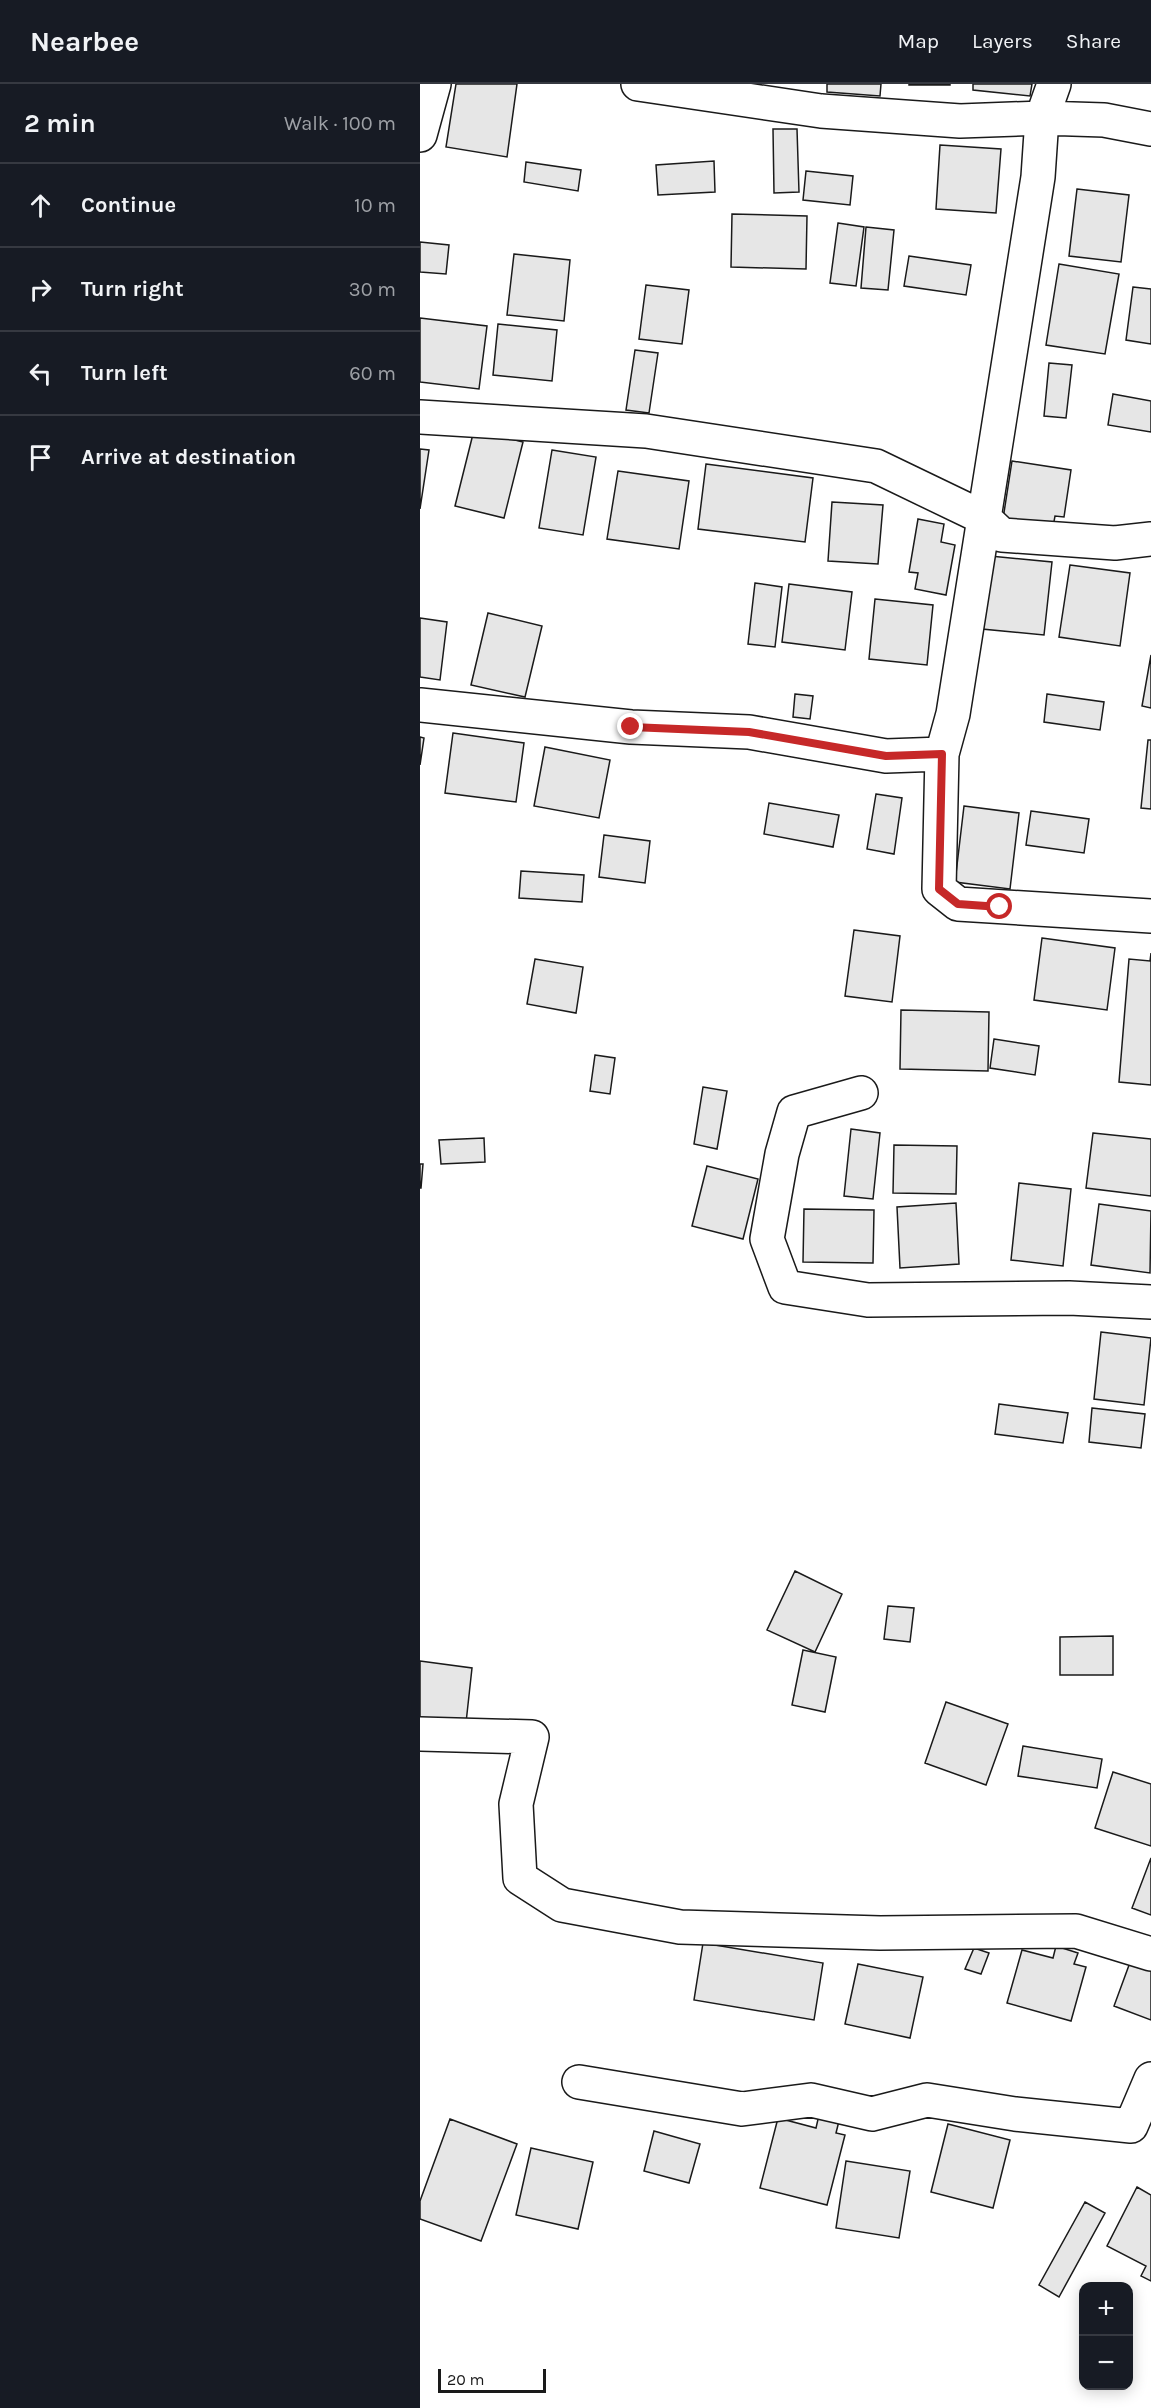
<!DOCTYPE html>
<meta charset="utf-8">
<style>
:root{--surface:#171b24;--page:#20242c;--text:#f1f3f6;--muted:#9ea1a6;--line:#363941}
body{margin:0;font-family:Karla,sans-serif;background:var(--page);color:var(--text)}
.controls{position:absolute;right:18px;bottom:18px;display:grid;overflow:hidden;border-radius:12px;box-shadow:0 3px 15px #0003}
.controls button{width:54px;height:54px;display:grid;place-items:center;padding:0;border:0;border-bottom:2px solid var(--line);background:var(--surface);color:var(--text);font:30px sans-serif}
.scale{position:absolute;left:18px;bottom:15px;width:108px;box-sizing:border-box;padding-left:6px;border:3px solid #1a1a1a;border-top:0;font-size:16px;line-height:21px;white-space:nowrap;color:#1a1a1a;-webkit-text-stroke:4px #fff;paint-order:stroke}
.stop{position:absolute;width:18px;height:18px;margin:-14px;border:4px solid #c62828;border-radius:50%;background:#fff}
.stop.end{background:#c62828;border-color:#fff;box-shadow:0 2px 6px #0008}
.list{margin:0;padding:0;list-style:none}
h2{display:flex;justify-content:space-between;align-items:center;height:78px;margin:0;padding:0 24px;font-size:26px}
h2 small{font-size:20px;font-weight:400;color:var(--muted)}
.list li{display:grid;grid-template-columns:39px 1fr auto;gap:18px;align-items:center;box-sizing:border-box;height:84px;padding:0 24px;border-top:2px solid var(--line)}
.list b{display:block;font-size:22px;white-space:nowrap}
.list em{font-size:20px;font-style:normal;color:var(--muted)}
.icon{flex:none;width:33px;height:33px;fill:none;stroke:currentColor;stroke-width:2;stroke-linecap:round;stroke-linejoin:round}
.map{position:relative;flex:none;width:731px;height:2324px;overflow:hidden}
header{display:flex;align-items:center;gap:36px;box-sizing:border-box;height:84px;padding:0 30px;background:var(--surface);border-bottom:2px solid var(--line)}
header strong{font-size:28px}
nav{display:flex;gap:33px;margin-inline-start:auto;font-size:21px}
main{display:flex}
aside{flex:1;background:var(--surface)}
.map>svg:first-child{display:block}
.building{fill:#e6e6e6;stroke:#1a1a1a;stroke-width:1.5}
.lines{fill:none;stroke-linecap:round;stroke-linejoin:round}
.minor-casing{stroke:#1a1a1a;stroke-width:36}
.minor{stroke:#fff;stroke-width:33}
.route{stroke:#c62828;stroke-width:8}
</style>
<header>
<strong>Nearbee</strong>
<nav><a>Map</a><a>Layers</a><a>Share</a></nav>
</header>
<main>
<aside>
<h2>2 min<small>Walk · 100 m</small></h2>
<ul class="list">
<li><svg class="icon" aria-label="ahead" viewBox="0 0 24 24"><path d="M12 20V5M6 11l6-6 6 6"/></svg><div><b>Continue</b></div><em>10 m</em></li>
<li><svg class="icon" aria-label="right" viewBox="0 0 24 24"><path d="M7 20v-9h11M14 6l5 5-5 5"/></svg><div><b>Turn right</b></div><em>30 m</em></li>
<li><svg class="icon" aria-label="left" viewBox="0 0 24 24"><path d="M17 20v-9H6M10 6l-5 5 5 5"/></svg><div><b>Turn left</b></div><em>60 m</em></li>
<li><svg class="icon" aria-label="arrive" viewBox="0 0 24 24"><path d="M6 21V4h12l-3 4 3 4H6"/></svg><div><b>Arrive at destination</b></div></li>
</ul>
</aside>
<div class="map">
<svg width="731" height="2324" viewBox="0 0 731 2324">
<rect width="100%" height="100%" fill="#fff"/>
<path class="building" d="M 36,0 L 97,0 L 87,73 L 26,63 Z
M 407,0 L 461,0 L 460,12 L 407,8 Z
M 489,0 L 530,0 L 530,1 L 489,1 Z
M 553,0 L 612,0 L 610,12 L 553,6 Z
M 353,45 L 377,45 L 379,108 L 354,109 Z
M 520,61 L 581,65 L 576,129 L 516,125 Z
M 294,77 L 295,108 L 238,111 L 236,81 Z
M 106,78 L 161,86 L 158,107 L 104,98 Z
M 386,87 L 433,92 L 430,121 L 383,116 Z
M 657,105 L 709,111 L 701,178 L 649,172 Z
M 312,130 L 387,132 L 386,185 L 311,183 Z
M 418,139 L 444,143 L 436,202 L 410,199 Z
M 446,143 L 474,146 L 468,206 L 441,204 Z
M 0,158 L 29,161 L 26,190 L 0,188 Z
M 94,170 L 150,176 L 144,237 L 87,231 Z
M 489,172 L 551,181 L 546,211 L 484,202 Z
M 639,180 L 699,190 L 685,270 L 626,261 Z
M 226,201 L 269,206 L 262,260 L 219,255 Z
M 713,203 L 731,205 L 731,260 L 706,256 Z
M 0,234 L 67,242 L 59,305 L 0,298 Z
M 78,240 L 137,246 L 132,297 L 73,291 Z
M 215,266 L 238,269 L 229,329 L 206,326 Z
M 629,279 L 652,281 L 646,334 L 624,332 Z
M 693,310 L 731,317 L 731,348 L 688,341 Z
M 54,346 L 103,358 L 84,434 L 35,422 Z
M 0,365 L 9,366 L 0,425 Z
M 132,366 L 176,373 L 163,451 L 119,444 Z
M 592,377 L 651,386 L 644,433 L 635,432 L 633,443 L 583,435 Z
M 286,380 L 393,394 L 385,458 L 278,445 Z
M 198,387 L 269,397 L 259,465 L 187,455 Z
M 412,418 L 463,421 L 458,480 L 408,477 Z
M 498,435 L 524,440 L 521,458 L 535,461 L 526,511 L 495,505 L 498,489 L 489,488 Z
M 570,472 L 632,478 L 624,551 L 562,545 Z
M 650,481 L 710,489 L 700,562 L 639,553 Z
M 335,499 L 362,503 L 355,563 L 328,560 Z
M 369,500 L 432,508 L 425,566 L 362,558 Z
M 455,515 L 513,521 L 507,581 L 449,575 Z
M 68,529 L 122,542 L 105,613 L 51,601 Z
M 0,534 L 27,538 L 20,596 L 0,593 Z
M 731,571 L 731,624 L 722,622 Z
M 375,610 L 393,612 L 390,635 L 373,633 Z
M 627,610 L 684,618 L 680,646 L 624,638 Z
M 33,649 L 104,659 L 96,718 L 25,709 Z
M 0,653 L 4,654 L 0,681 Z
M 728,656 L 731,656 L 731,725 L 721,724 Z
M 125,663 L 190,676 L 179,734 L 114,722 Z
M 456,710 L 482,714 L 474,770 L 447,765 Z
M 349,719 L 419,731 L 413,763 L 344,750 Z
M 544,722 L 599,729 L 590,805 L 535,798 Z
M 611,727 L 669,735 L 664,769 L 606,761 Z
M 184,751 L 230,757 L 225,799 L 179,793 Z
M 101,787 L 164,791 L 162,818 L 99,814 Z
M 434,846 L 480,852 L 472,918 L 425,912 Z
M 622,854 L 695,864 L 687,926 L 614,916 Z
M 731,869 L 731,1001 L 699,998 L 709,875 L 730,877 Z
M 115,875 L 163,883 L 156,929 L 107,920 Z
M 481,926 L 569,928 L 568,987 L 480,985 Z
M 574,955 L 619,962 L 615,991 L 570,984 Z
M 175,971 L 195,974 L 190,1010 L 170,1007 Z
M 283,1003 L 307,1007 L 297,1065 L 274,1060 Z
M 431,1045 L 460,1049 L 453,1115 L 424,1112 Z
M 673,1049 L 731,1055 L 731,1112 L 666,1104 Z
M 64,1054 L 65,1078 L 21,1080 L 19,1056 Z
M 474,1061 L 537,1062 L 536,1110 L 473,1109 Z
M 0,1080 L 3,1080 L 1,1104 L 0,1104 Z
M 287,1082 L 338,1095 L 323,1155 L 272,1142 Z
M 599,1099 L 651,1105 L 643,1182 L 591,1176 Z
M 536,1119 L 539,1180 L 480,1184 L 477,1123 Z
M 679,1120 L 731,1127 L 730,1189 L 671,1181 Z
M 384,1125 L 454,1126 L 453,1179 L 383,1178 Z
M 681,1248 L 731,1254 L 724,1321 L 674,1315 Z
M 579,1320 L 648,1329 L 643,1359 L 575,1350 Z
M 672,1324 L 725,1330 L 721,1364 L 669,1358 Z
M 375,1487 L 422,1510 L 395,1568 L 347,1546 Z
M 468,1522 L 494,1524 L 490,1558 L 464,1555 Z
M 693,1552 L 693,1591 L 640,1591 L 640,1553 Z
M 383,1566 L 416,1573 L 405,1628 L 372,1621 Z
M 0,1577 L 52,1584 L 45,1648 L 0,1643 Z
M 526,1618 L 588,1640 L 566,1701 L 505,1679 Z
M 603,1662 L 682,1675 L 677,1704 L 598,1692 Z
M 693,1688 L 731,1700 L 731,1762 L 675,1744 Z
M 731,1774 L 731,1831 L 712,1824 Z
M 283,1859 L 403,1879 L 394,1936 L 274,1916 Z
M 636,1862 L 658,1869 L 654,1880 L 666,1883 L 651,1937 L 587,1919 L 602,1866 L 633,1874 Z
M 554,1864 L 569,1869 L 561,1890 L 545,1885 Z
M 712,1873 L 731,1880 L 731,1936 L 694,1922 Z
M 438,1880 L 503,1893 L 490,1954 L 425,1940 Z
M 399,2031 L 419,2037 L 416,2049 L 425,2051 L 407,2121 L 340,2104 L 358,2034 L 396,2044 Z
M 30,2035 L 97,2060 L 61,2157 L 0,2135 L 0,2117 Z
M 528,2040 L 590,2056 L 573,2124 L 511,2108 Z
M 234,2047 L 280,2060 L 269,2099 L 224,2087 Z
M 111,2064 L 173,2078 L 158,2145 L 96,2131 Z
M 426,2077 L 490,2087 L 479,2154 L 416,2144 Z
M 717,2103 L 731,2111 L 731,2197 L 721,2192 L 726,2182 L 687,2162 Z
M 665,2118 L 685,2129 L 639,2213 L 619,2201 Z"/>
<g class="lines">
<g class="minor-casing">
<path id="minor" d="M 218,0 L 401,27 L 540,37 L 622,34 L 684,36 L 731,45
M 634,0 L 622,34 L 618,93 L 533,630 L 522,670 L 519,805 L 538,820 L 731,832
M 0,51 L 14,0
M 0,333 L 226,347 L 456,382 L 564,434 L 582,451 L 695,459 L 731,455
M 0,621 L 211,643 L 329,648 L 466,672 L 522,670
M 441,1009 L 374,1028 L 362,1070 L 347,1155 L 365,1203 L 448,1216 L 649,1214 L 731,1218
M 0,1650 L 112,1653 L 96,1720 L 100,1794 L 142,1821 L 260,1843 L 460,1849 L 656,1847 L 731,1870
M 159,1998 L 322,2025 L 391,2016 L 452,2030 L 507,2016 L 595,2030 L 711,2042 L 731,1995"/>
</g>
<use href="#minor" class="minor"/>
</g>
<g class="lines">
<path class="route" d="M 211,643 L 329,648 L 466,672 L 522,670 L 519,805 L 538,820 L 580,823"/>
</g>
</svg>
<div class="controls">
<button>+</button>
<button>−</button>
</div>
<div class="scale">20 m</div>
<div class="stop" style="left:580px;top:823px"></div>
<div class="stop end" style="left:211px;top:643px"></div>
</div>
</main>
